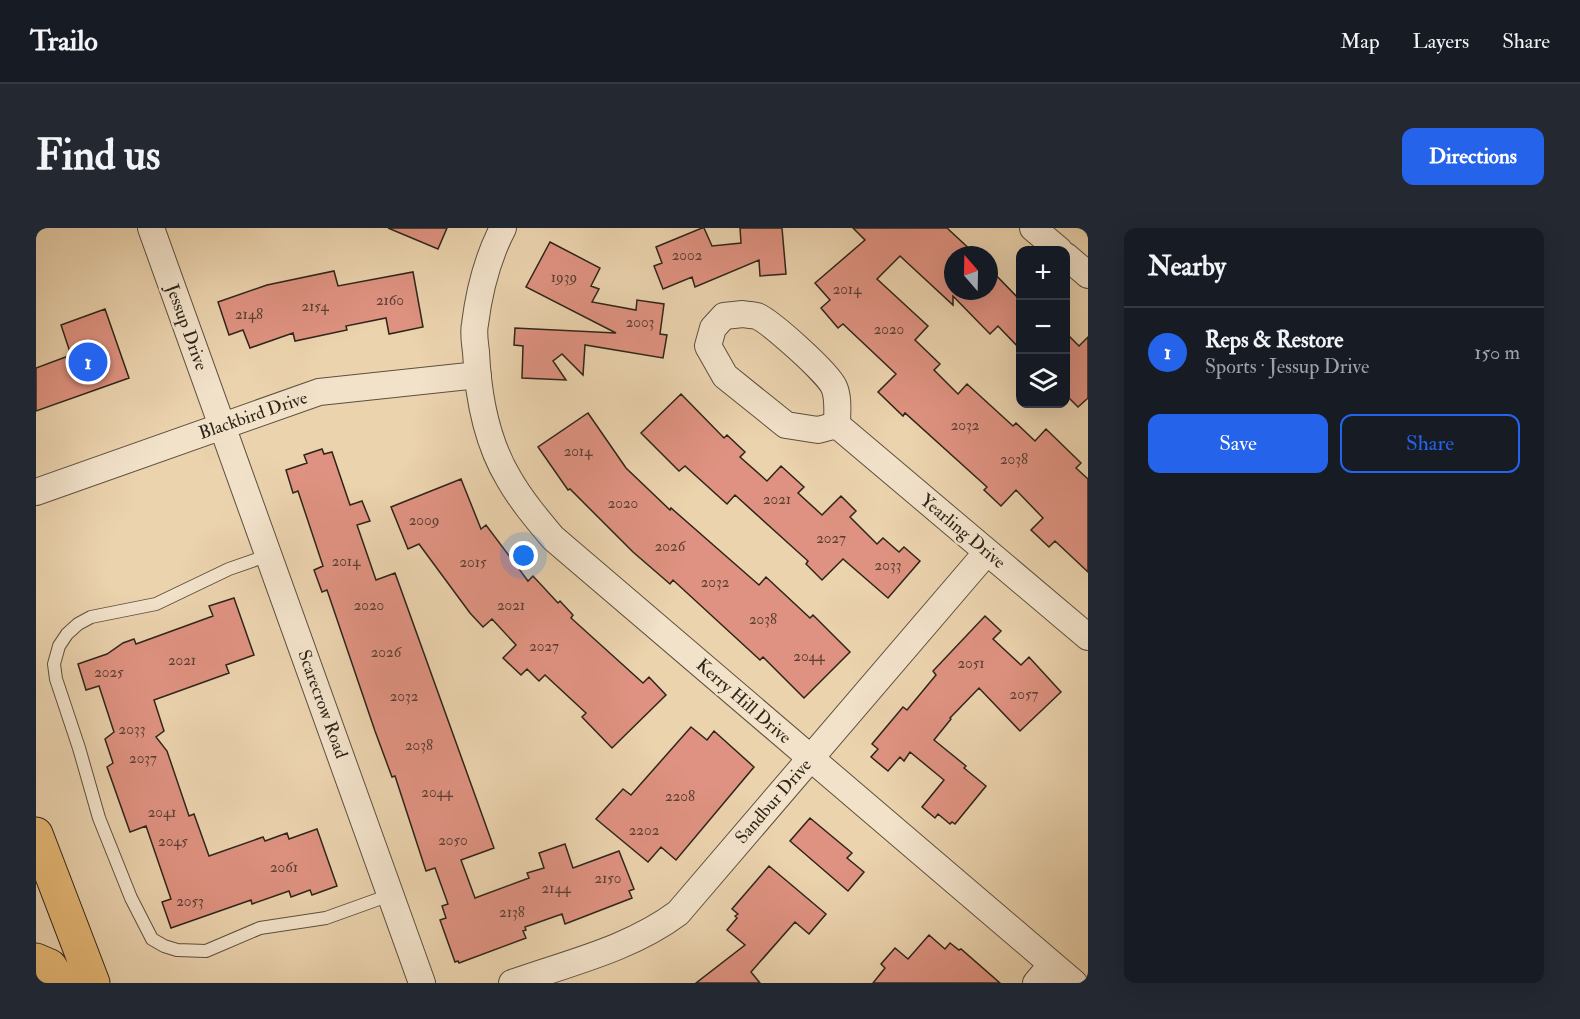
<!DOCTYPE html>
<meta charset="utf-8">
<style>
:root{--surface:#171b24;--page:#242831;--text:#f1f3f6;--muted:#9ea1a6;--line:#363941;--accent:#2563eb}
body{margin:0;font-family:"IM FELL Double Pica",serif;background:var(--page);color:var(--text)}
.controls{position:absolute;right:18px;top:18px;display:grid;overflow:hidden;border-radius:12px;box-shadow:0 6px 24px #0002}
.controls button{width:54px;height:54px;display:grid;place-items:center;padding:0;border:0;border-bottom:2px solid var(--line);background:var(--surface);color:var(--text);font:30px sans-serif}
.compass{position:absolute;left:908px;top:18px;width:54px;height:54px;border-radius:50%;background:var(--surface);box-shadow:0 6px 24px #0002;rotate:340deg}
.you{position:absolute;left:488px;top:328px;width:21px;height:21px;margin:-15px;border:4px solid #fff;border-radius:50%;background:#1a73e8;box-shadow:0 0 0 9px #1a73e833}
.badge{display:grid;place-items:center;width:39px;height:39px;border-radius:50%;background:var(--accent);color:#fff;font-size:20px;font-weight:700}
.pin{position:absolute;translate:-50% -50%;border:3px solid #fff;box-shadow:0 2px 6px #0006}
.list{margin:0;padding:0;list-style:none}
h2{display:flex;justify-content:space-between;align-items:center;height:78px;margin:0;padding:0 24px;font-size:26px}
h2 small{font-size:20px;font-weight:400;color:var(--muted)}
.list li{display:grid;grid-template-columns:39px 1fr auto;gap:18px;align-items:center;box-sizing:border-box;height:90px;padding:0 24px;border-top:2px solid var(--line)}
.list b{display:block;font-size:22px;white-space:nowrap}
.list p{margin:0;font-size:20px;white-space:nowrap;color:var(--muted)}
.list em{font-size:20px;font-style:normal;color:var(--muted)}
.actions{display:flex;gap:12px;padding:18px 24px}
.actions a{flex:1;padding:14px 0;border:2px solid var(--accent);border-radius:12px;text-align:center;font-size:21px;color:var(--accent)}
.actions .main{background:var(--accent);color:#fff}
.icon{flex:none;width:33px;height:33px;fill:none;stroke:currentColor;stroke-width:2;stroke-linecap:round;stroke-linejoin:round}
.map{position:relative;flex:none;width:1052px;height:755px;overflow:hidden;border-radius:12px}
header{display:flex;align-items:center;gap:36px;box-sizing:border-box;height:84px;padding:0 30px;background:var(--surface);border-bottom:2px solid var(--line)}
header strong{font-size:28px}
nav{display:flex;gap:33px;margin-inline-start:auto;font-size:21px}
.intro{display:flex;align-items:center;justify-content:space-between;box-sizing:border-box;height:144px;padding:0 36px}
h1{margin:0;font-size:42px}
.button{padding:15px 27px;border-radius:12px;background:var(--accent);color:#fff;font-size:21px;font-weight:700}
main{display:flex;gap:36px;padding:0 36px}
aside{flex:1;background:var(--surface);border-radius:12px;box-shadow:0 6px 24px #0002}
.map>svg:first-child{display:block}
.building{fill:#df9281;stroke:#2e2519;stroke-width:1.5}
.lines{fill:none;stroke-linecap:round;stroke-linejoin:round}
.lane-casing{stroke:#5d503e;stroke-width:14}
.street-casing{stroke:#5d503e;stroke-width:28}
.primary-casing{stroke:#2e2519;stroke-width:35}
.lane{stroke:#f2e2ca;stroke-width:12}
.street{stroke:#f2e2ca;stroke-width:26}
.primary{stroke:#e6ba77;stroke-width:33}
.labels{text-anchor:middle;stroke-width:5;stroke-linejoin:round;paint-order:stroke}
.number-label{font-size:15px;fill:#5a4033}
.street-label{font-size:18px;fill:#2e2519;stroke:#f2e2ca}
</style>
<header>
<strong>Trailo</strong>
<nav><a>Map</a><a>Layers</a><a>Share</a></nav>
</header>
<div class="intro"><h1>Find us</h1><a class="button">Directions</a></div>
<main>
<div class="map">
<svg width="1052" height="755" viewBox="0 0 1052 755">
<rect width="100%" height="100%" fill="#ebd3ae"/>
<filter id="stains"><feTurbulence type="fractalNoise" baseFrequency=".00333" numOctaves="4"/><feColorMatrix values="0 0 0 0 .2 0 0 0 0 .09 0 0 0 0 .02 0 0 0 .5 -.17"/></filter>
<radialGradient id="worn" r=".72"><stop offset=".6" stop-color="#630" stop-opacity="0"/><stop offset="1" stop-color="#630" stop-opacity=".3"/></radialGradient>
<path class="building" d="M 352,0 L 411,0 L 402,21 Z
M 666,0 L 668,0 L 676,18 L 705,15 L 704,0 L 746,0 L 750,46 L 724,48 L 723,32 L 659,59 L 656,49 L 627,61 L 618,38 L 626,35 L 620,19 Z
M 817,0 L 911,0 L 940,27 L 917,27 L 917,63 L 953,63 L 953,40 L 984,72 L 984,121 L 962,98 L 954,106 L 917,68 L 917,77 L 864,28 L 841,51 L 892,98 L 879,112 L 904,136 L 898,142 L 922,166 L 931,156 L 977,198 L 980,195 L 999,213 L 1010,201 L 1045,235 L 1040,240 L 1052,251 L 1052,344 L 1019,313 L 1013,319 L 995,302 L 1007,290 L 980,262 L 965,278 L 948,262 L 951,259 L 869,185 L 867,188 L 842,164 L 860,146 L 807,96 L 802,100 L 785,80 L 794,72 L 779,55 L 829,12 Z
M 514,14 L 564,40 L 555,58 L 563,61 L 556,74 L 600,82 L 601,72 L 628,76 L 624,106 L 631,107 L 627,130 L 549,117 L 547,147 L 526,126 L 517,133 L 530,152 L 486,150 L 487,118 L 478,117 L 479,100 L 580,105 L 490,59 Z
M 298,43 L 302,58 L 377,44 L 387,99 L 353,106 L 350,90 L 310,98 L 311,102 L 259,113 L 257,105 L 214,120 L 207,102 L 193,107 L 182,74 L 231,57 Z
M 69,81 L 93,150 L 0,183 L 0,140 L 35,127 L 25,97 Z
M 1029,104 L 1043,118 L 1052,109 L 1052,170 L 1042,179 L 1029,166 Z
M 645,166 L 688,210 L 691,207 L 709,224 L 704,229 L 731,253 L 745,238 L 768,259 L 762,265 L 786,287 L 805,268 L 820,283 L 814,289 L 841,316 L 847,310 L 863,324 L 868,319 L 884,333 L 852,370 L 807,331 L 786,352 L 770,336 L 772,333 L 699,267 L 691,276 L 649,238 L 643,243 L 605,205 Z
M 552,185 L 590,240 L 634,282 L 635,280 L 723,357 L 730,349 L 774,390 L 777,387 L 814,424 L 768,470 L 727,429 L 724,432 L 637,352 L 634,356 L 597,324 L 534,261 L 532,262 L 502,219 Z
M 286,221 L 288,226 L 296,224 L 314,277 L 326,273 L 334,293 L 321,297 L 340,352 L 359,345 L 458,620 L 425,632 L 439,670 L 493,650 L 491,645 L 508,640 L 503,625 L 529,616 L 537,640 L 583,623 L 598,661 L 593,663 L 596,670 L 529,696 L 526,686 L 489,699 L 490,702 L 487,703 L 490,710 L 423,735 L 422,733 L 419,734 L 404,692 L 410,690 L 406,678 L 412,676 L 399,640 L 390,643 L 359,548 L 356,549 L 339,503 L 291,362 L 286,364 L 278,342 L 287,338 L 262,263 L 257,265 L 250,242 L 271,235 L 268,227 Z
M 425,251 L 445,301 L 450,297 L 492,353 L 497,348 L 522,375 L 524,373 L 537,387 L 535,390 L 607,455 L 613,449 L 630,467 L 576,520 L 546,489 L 550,485 L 509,447 L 503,453 L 491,441 L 485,447 L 467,430 L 480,417 L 456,391 L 447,399 L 434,385 L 383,316 L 372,321 L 355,279 Z
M 198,370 L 218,427 L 190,437 L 193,445 L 118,472 L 128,503 L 120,509 L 131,523 L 153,588 L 158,586 L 173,628 L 227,609 L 229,613 L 251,605 L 253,611 L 281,601 L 301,658 L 276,667 L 274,662 L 255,669 L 253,663 L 216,676 L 215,672 L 135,700 L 126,674 L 135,671 L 110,598 L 94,604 L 71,539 L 77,535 L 69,511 L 78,504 L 63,458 L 50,462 L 42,436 L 71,426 L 87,415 L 98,411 L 100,416 L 177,388 L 173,378 Z
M 949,388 L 965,403 L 957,411 L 985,437 L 993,429 L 1025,464 L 984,503 L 943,460 L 914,490 L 915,491 L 898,512 L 930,538 L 928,540 L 950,558 L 919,596 L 916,594 L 914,596 L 902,586 L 899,590 L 886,579 L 908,552 L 874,524 L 868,533 L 864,529 L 852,543 L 835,529 L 842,521 L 836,516 L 867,479 L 871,482 L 900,447 L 897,443 Z
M 655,499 L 671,512 L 678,503 L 718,539 L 640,632 L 625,619 L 612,634 L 560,591 L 587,561 L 595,567 Z
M 774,590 L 816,625 L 811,630 L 828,644 L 812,663 L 754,613 Z
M 733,638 L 790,686 L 773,706 L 759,694 L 715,744 L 724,755 L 660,755 L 709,717 L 691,702 L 701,690 L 699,688 L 702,686 L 696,681 Z
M 893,707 L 909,721 L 914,715 L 923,722 L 925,721 L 964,755 L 837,755 L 849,740 L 845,736 L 859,720 L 872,731 Z"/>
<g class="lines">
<g class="lane-casing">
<path id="lane" d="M 233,327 L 193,341 L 120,376 L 55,389 L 42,396 L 31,406 L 23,418 L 18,436 L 20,451 L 43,520 L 63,590 L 95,670 L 116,711 L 128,718 L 141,722 L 170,723 L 224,700 L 290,690 L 354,667"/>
</g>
<g class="street-casing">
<path id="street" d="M 115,0 L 386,755
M 467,0 C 452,29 443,64 439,96 C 437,105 439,115 440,124 C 442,167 450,213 473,251 C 485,272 501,291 517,310 L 1038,755
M 997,0 L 1023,22
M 1030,28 L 1052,47
M 707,86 C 711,87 717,87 721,88 C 735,94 792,145 798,159 C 803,170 801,185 801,197 L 782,202 L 750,197 L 689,148 L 672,118 L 677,100 L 688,88 Z
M 801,197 L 1052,409
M 0,264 L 283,164 L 442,147
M 476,755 C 532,735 594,721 642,685 L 951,324
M 1000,755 L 1016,736"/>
</g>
<g class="primary-casing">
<path id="primary" d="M 0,606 L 57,755
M 0,732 L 14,738 L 25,755"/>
</g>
<use href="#lane" class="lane"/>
<use href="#street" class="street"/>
<use href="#primary" class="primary"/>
</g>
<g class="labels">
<g class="number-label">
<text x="651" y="32">2002</text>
<text x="528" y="54">1939</text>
<text x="811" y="66">2014</text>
<text x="354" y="77">2160</text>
<text x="279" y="83">2154</text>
<text x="213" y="91">2148</text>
<text x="604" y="99">2003</text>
<text x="853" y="106">2020</text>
<text x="929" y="202">2032</text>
<text x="542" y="228">2014</text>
<text x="978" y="236">2038</text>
<text x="741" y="276">2021</text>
<text x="587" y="280">2020</text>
<text x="388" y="297">2009</text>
<text x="795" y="315">2027</text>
<text x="634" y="323">2026</text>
<text x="310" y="338">2014</text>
<text x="437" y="339">2015</text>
<text x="852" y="342">2033</text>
<text x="679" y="359">2032</text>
<text x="333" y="382">2020</text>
<text x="475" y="382">2021</text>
<text x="727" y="396">2038</text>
<text x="508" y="423">2027</text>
<text x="350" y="429">2026</text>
<text x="773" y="433">2044</text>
<text x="146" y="437">2021</text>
<text x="935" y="440">2051</text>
<text x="73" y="449">2025</text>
<text x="988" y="471">2057</text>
<text x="368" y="473">2032</text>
<text x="96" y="506">2033</text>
<text x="383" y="522">2038</text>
<text x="107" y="535">2037</text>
<text x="401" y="569">2044</text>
<text x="644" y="573">2208</text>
<text x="126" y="589">2041</text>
<text x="608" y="607">2202</text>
<text x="417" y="617">2050</text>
<text x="137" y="618">2045</text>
<text x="248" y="644">2061</text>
<text x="572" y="655">2150</text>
<text x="520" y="665">2144</text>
<text x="154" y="678">2053</text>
<text x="476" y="689">2138</text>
</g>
<g class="street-label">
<text transform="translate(151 99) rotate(70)" y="6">Jessup Drive</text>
<text transform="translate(217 187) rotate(-19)" y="6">Blackbird Drive</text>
<text transform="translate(927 303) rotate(40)" y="6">Yearling Drive</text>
<text transform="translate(708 473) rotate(41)" y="6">Kerry Hill Drive</text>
<text transform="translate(287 476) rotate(70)" y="6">Scarecrow Road</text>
<text transform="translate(737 573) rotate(-49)" y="6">Sandbur Drive</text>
</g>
</g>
<rect width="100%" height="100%" filter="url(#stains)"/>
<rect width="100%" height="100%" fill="url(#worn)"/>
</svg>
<div class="controls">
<button>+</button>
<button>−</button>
<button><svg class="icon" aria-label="layers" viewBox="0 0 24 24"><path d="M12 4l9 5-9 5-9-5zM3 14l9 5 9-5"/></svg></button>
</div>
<svg class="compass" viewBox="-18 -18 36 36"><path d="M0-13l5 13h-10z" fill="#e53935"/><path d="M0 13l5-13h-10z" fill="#9ea1a6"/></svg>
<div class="you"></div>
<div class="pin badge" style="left:52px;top:134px">1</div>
</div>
<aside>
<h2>Nearby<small></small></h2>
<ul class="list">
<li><span class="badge">1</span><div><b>Reps &amp; Restore</b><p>Sports · Jessup Drive</p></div><em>150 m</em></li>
</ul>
<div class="actions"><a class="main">Save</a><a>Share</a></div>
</aside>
</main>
